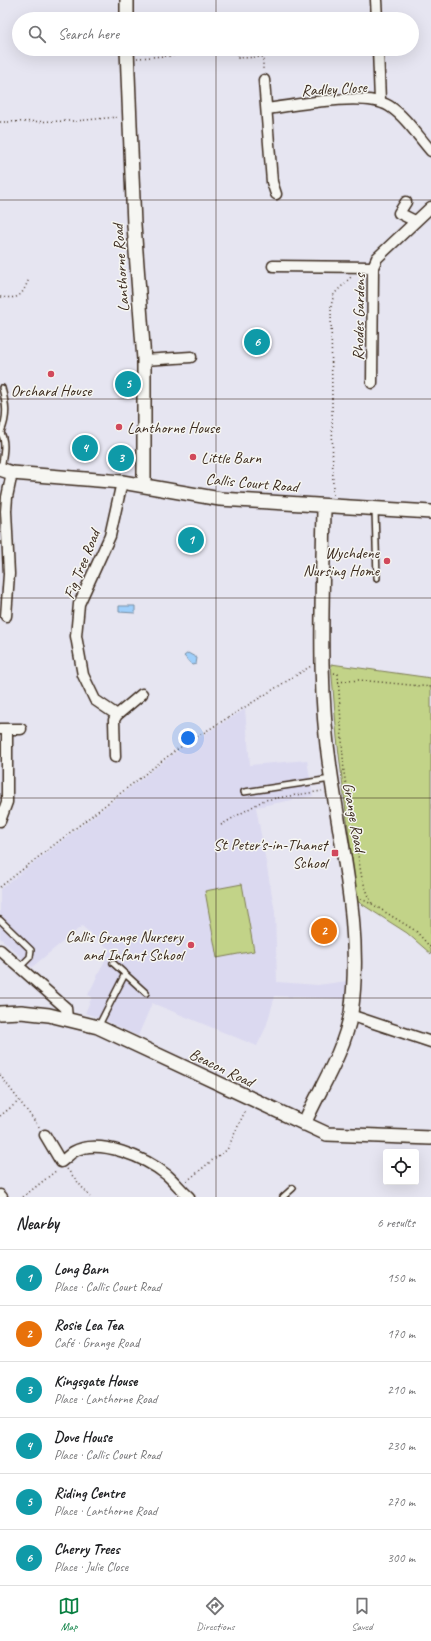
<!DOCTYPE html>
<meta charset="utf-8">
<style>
:root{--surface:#fff;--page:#f2f2f2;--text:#202124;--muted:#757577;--line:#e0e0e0;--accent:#0b8043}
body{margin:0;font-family:Caveat,sans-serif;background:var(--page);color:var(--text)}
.controls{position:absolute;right:12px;bottom:12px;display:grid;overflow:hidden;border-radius:4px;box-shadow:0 4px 16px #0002}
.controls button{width:36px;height:36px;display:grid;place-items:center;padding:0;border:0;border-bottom:1px solid var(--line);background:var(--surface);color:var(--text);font:20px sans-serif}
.you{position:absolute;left:188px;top:738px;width:14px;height:14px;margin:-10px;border:3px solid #fff;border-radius:50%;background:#1a73e8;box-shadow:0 0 0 6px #1a73e833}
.badge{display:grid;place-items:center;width:26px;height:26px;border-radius:50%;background:var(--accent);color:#fff;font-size:13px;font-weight:700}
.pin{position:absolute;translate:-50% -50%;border:2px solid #fff;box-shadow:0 1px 4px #0006}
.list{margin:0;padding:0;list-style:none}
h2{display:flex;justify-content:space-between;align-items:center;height:52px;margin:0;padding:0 16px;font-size:17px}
h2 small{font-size:13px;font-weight:400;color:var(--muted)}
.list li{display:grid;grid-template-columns:26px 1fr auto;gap:12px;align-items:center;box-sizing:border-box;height:56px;padding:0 16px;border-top:1px solid var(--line)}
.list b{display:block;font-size:15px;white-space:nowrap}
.list p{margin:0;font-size:13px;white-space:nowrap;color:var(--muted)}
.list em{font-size:13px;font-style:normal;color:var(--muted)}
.icon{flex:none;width:22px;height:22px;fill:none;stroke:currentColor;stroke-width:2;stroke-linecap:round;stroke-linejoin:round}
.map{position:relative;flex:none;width:431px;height:1197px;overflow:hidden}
.search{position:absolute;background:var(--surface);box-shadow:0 4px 16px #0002;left:12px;right:12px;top:12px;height:44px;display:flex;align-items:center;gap:10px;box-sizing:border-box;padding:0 14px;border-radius:22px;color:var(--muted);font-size:15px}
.sheet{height:388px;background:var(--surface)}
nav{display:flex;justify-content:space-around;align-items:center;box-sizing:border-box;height:56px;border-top:1px solid var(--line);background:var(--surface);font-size:11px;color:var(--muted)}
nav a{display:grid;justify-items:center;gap:2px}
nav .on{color:var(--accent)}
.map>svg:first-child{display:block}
.built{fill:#dbd9f0}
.green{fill:#c2d388;stroke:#7e7e53}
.water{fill:#9ecffb;stroke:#768da3}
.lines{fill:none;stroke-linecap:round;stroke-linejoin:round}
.service-casing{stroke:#3b2a1e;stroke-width:8}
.minor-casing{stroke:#3b2a1e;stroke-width:13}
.tertiary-casing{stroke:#3b2a1e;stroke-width:16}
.path{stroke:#3b2a1e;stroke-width:1.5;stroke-dasharray:1 3;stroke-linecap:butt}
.service{stroke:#f6f6f2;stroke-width:5}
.minor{stroke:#f6f6f2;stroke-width:10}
.tertiary{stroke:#f6f6f2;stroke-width:13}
.grid{fill:none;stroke:#3b2a1e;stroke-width:1;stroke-opacity:0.55}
.poi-dot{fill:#d1495b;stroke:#f6f6f2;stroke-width:1.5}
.labels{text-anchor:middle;stroke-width:3;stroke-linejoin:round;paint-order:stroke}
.street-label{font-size:16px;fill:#3b2a1e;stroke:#f6f6f2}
.poi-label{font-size:16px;fill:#3b2a1e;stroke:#f6f6f2;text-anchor:end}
</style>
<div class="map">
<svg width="431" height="1197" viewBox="0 0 431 1197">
<rect width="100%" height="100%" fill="#e6e5f1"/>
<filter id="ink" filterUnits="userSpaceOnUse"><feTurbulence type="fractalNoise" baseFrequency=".025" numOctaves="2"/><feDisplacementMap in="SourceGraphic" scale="8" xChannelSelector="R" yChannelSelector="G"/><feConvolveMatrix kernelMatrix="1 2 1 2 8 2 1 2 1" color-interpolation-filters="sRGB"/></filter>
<g filter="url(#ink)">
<path class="built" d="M 245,709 L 250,765 L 307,760 L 313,796 L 256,807 L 275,912 L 277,982 L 318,985 L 347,981 L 345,999 L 275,996 L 266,1027 L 257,1046 L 152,1003 L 138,1036 L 102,1019 L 85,1013 L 92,997 L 88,995 L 110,950 L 82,926 L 32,967 L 0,938 L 0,889 L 177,751 Z"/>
<path class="green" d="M 331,664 L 431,678 L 431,954 L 407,933 L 357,901 L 337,738 Z
M 242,884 L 254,951 L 217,958 L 205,891 Z"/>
<path class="water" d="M 119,606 L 135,606 L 135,613 L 119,612 Z
M 188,653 L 197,658 L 196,664 L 192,665 L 184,656 Z"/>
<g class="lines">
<g class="service-casing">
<path id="service" d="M 0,431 C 7,442 3,456 1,469
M 1,432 C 8,416 6,404 2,388
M 375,510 L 377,578
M 244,792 L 331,779
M 0,920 L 31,950 L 30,957 L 19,968
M 113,963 L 146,993
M 98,1027 L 125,974
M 283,1197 L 293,1188"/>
</g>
<g class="minor-casing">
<path id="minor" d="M 376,0 L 377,19
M 378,49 L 380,101
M 264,80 L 272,182 L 276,194
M 267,109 C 295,105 365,91 389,106 C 405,116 418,136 431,151
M 406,202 L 399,213 L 415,221
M 273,266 L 373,267
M 144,360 L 191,357
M 372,383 L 373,267 L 377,258 L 431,207
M 6,616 L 9,574 L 6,511 L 7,497 L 12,473
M 117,715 L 95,700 L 83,675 L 76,636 L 79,604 L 110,536 L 122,482
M 0,729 L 21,729
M 115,757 L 114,720 L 117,715 L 142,694
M 0,821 L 7,802 L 7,729
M 0,950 L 66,1008 L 67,1018
M 350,1015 L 431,1042
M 45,1135 L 61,1162 C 65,1159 69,1155 73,1152 C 99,1137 146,1158 167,1175 C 175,1182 181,1190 189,1197
M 0,1195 L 2,1197"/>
</g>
<g class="tertiary-casing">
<path id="tertiary" d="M 127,0 L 127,19
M 127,49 L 134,225 L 144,360 L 144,485
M 0,469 L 12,473 L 122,482 L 220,499 L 431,512
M 0,1013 L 21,1012 L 49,1015 L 98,1027 L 327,1134 L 431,1138
M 304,1124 C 320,1088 344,1052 351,1013 C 363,930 341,849 330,768 C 317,681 323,593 324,506"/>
</g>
<path class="path" d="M 137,58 L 238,51 L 238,58 L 263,57 L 263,71
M 0,122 L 75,121 L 118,117
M 0,297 C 20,299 21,297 29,279
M 333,495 L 331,306 L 334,294 L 352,276
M 334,673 L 338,674 L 344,773 L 362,879 L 372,904
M 338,682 L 359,680 L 431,687
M 221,825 L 264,800 L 322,791
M 0,887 L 176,750 L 311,666
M 361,899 L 372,904 L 416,931 L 431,948
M 0,1075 L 40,1128
M 0,1116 L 19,1101
M 67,1169 L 90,1197
M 187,1181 L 215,1158 L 227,1150 L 246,1109
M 23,1197 L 57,1170"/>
<use href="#service" class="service"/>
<use href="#minor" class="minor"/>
<use href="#tertiary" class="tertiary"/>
</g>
</g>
<path class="grid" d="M 216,0 L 216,19M 216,49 L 216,1197M 0,200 L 431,200M 0,399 L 431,399M 0,598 L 431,598M 0,798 L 431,798M 0,998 L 431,998"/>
<g class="poi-dot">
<circle cx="51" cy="374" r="4"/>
<circle cx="119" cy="427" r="4"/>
<circle cx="193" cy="457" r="4"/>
<circle cx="387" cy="561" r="4"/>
<rect x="331" y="849" width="8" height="8" rx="2"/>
<circle cx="191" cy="945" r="4"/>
</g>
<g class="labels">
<g class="street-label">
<text transform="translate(334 88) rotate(-3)" y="6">Radley Close</text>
<text transform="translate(120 268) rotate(-94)" y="6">Lanthorne Road</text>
<text transform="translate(358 317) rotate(-89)" y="6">Rhodes Gardens</text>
<text transform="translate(252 482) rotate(5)" y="6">Callis Court Road</text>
<text transform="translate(81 564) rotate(-68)" y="6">Fig Tree Road</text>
<text transform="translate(355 817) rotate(80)" y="6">Grange Road</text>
<text transform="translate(222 1067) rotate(26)" y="6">Beacon Road</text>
</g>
<g class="poi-label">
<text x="51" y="396" text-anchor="middle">Orchard House</text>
<text x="127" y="433" text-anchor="start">Lanthorne House</text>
<text x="201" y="463" text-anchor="start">Little Barn</text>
<text x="379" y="558">Wychdene<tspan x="379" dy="18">Nursing Home</tspan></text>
<text x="327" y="850">St Peter's-in-Thanet<tspan x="327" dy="18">School</tspan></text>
<text x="183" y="942">Callis Grange Nursery<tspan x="183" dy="18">and Infant School</tspan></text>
</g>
</g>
</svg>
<div class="controls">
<button><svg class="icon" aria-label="locate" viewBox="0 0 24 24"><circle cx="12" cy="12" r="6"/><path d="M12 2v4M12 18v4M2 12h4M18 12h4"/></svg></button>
</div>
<div class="you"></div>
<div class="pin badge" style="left:191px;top:540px;background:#0f9aa8">1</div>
<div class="pin badge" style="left:324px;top:931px;background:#e8710a">2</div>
<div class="pin badge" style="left:121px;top:458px;background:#0f9aa8">3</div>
<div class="pin badge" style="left:85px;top:448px;background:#0f9aa8">4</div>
<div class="pin badge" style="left:128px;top:384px;background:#0f9aa8">5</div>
<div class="pin badge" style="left:257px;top:342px;background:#0f9aa8">6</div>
<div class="search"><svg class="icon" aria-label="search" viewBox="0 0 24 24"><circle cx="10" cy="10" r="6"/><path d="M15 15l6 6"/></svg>Search here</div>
</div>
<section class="sheet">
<h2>Nearby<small>6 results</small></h2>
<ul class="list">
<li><span class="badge" style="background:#0f9aa8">1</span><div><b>Long Barn</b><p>Place · Callis Court Road</p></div><em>150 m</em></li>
<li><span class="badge" style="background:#e8710a">2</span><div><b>Rosie Lea Tea</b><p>Café · Grange Road</p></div><em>170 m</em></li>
<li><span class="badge" style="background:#0f9aa8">3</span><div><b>Kingsgate House</b><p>Place · Lanthorne Road</p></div><em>210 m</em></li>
<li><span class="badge" style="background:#0f9aa8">4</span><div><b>Dove House</b><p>Place · Callis Court Road</p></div><em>230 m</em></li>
<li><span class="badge" style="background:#0f9aa8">5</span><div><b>Riding Centre</b><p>Place · Lanthorne Road</p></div><em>270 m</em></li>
<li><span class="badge" style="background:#0f9aa8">6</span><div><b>Cherry Trees</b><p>Place · Julie Close</p></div><em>300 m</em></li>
</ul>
</section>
<nav>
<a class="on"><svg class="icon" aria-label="map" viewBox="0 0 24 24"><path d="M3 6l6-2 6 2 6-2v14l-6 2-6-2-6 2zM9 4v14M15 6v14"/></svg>Map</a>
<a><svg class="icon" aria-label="directions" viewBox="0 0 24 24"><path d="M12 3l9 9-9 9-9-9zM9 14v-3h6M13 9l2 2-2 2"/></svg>Directions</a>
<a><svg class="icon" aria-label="saved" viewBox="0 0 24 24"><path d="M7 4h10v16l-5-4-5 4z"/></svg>Saved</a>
</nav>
